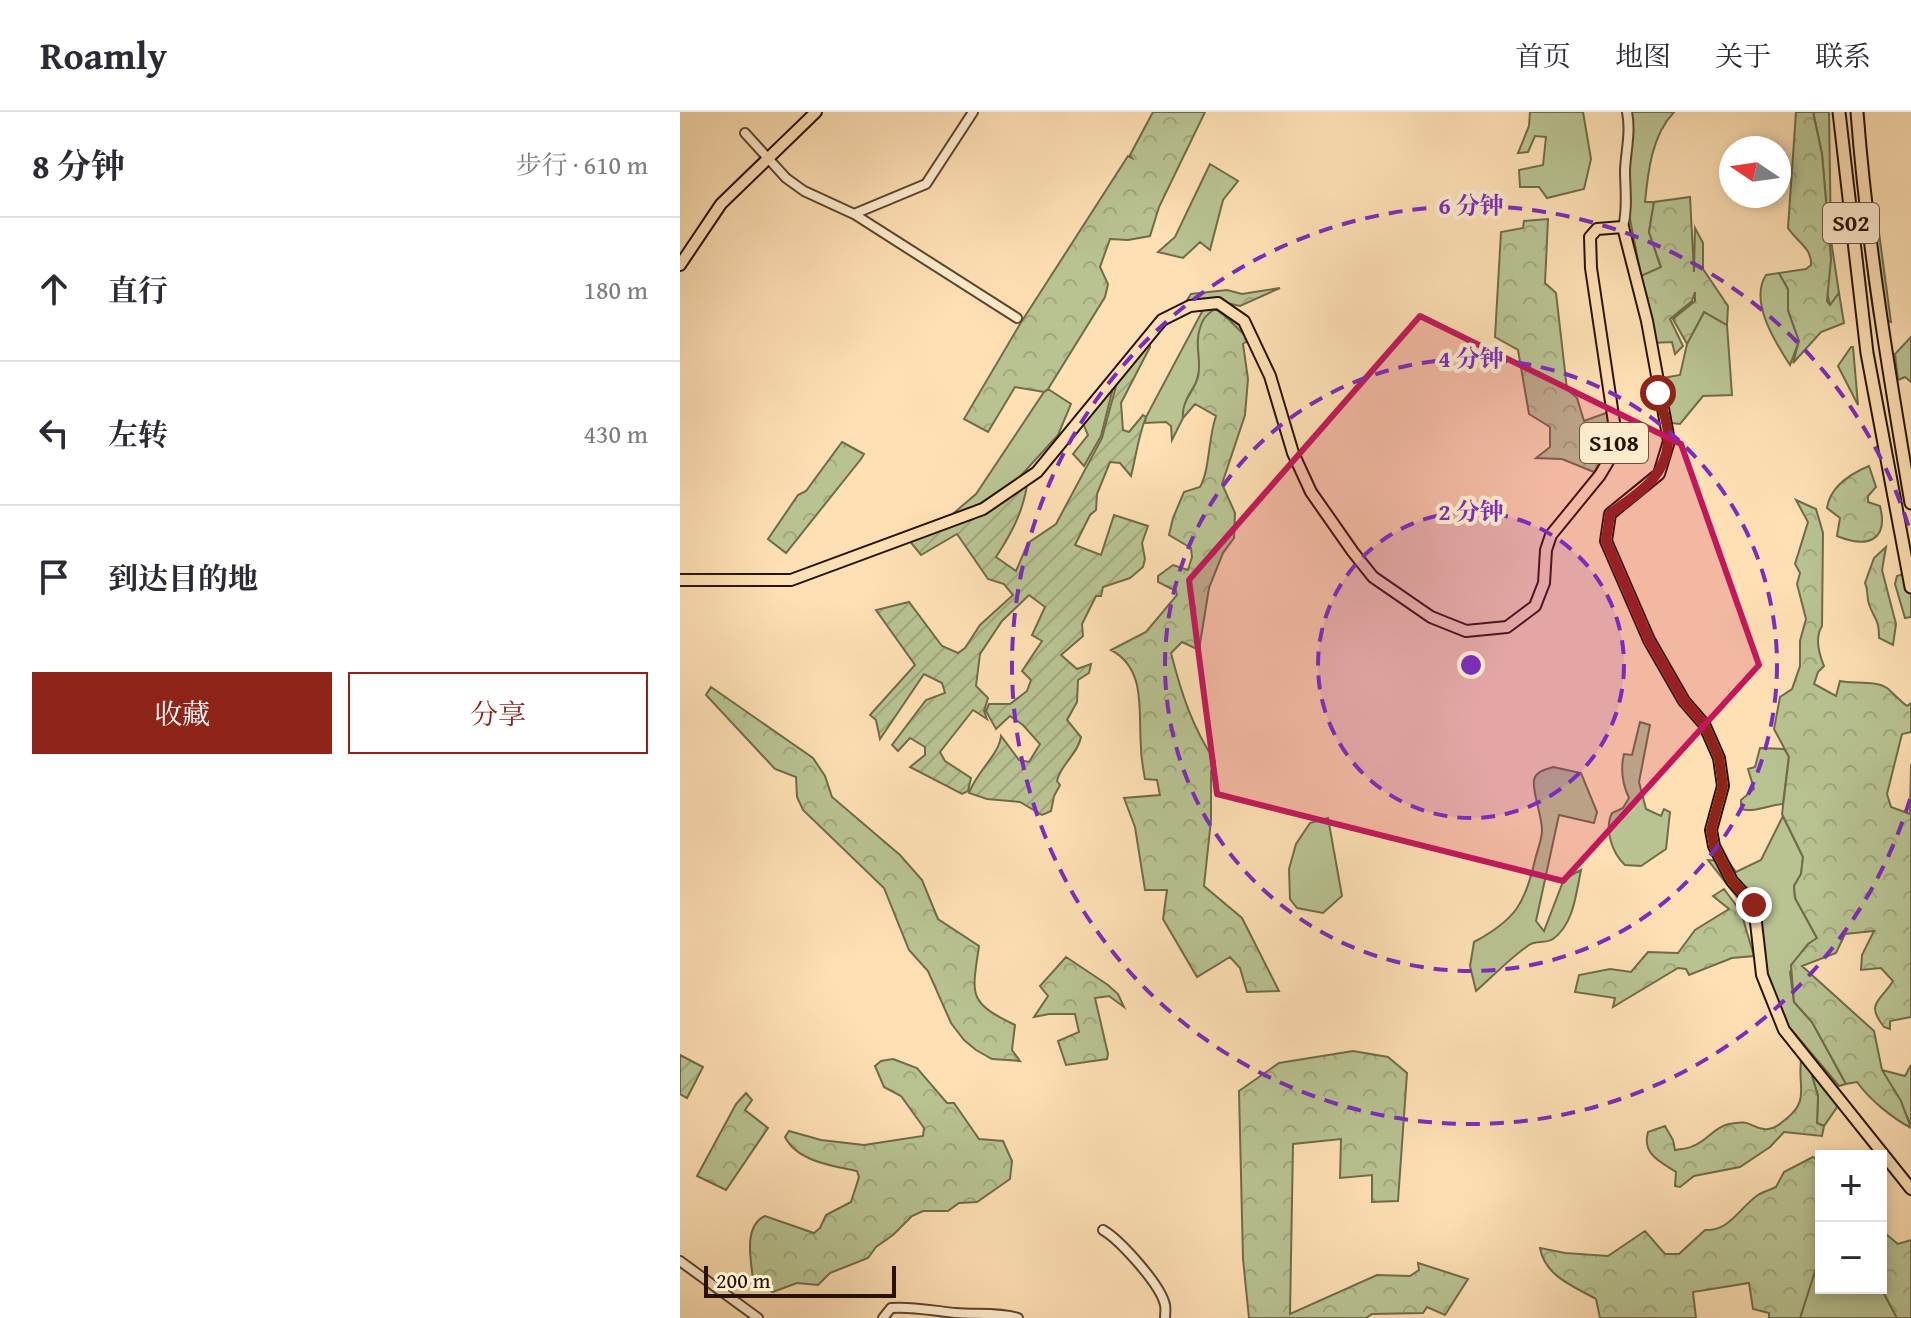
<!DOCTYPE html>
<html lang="zh">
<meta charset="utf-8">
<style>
:root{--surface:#fff;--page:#f2f2f3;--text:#2b2b33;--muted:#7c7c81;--line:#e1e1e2;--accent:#8f2418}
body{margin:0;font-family:"Gentium Book Plus","Noto Serif SC",serif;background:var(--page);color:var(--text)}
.controls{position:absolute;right:24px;bottom:24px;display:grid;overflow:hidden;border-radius:0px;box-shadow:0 4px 12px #0003}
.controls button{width:72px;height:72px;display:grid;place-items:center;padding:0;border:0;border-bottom:2px solid var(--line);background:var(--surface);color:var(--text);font:40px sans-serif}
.compass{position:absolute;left:1039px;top:24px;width:72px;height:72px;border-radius:50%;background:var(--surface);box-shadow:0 4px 12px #0003;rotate:283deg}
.scale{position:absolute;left:24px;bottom:20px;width:192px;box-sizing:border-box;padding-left:8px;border:4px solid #271300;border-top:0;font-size:22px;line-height:28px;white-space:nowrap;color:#271300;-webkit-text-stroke:6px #feebce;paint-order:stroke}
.stop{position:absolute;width:24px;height:24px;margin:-18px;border:6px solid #8f2418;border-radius:50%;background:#fff}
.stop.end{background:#8f2418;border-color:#fff;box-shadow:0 2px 8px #0008}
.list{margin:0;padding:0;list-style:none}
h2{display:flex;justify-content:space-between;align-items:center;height:104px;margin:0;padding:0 32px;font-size:34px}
h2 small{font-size:26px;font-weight:400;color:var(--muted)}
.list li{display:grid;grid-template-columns:52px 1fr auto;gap:24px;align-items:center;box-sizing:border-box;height:144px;padding:0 32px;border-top:2px solid var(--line)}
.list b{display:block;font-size:30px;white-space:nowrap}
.list em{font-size:26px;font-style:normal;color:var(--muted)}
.actions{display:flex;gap:16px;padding:24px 32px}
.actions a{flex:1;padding:18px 0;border:2px solid var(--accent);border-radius:0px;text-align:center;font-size:28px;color:var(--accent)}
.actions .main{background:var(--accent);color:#fff}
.icon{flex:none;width:44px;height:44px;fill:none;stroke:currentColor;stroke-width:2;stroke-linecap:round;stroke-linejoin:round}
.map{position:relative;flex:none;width:1231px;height:1206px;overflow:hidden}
header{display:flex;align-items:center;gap:48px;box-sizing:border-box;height:112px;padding:0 40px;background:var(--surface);border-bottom:2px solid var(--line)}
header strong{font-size:38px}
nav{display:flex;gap:44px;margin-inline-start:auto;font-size:28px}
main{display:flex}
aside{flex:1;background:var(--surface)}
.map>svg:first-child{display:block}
.green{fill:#b9c392;stroke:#706b49;stroke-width:2}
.forest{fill:url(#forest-crowns);stroke:#706b49;stroke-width:2}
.garden{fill:url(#garden-furrows);stroke:#706b49;stroke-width:2}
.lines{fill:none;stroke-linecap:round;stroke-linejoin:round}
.minor-casing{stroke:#5d462d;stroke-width:12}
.major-casing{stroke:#271300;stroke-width:14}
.highway-casing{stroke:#271300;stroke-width:15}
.minor{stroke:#feebce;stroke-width:8}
.major{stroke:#fee0b4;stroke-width:10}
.highway{stroke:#fee0b4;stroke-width:11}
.route{stroke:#8f2418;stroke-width:10}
.marked{fill:#c2185b;fill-opacity:0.2;stroke:#c2185b;stroke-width:6;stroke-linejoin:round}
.ring{fill:none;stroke:#7b2cbf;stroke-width:4;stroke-dasharray:14 10}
.labels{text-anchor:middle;stroke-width:8;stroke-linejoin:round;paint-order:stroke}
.shield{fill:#feebce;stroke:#68543e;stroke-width:2}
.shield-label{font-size:24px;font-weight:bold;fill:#271300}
.centre{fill:#7b2cbf;stroke:#feebce;stroke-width:4}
.ring-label{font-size:24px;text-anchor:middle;font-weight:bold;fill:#7b2cbf;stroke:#feebce;stroke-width:8;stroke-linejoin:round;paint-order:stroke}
</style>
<header>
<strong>Roamly</strong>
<nav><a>首页</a><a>地图</a><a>关于</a><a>联系</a></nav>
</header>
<main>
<aside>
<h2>8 分钟<small>步行 · 610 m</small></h2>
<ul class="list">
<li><svg class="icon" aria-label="ahead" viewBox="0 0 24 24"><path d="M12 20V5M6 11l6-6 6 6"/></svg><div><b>直行</b></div><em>180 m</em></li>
<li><svg class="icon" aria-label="left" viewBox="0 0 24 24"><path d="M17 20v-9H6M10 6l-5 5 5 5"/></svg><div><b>左转</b></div><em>430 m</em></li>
<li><svg class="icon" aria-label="arrive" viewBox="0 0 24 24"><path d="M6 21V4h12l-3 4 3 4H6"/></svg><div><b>到达目的地</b></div></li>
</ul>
<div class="actions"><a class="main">收藏</a><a>分享</a></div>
</aside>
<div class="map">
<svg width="1231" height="1206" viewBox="0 0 1231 1206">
<defs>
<pattern id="forest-crowns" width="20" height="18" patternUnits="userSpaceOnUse" patternTransform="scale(2)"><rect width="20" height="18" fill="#b9c392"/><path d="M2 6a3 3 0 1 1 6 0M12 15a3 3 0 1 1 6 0" fill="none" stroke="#9fa77c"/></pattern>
<pattern id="garden-furrows" width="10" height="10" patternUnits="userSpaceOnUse" patternTransform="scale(2)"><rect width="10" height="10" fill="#b9c392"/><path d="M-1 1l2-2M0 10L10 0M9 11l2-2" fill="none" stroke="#9fa77c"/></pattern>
</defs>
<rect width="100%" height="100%" fill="#fee0b4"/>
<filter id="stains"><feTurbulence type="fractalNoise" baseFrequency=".0025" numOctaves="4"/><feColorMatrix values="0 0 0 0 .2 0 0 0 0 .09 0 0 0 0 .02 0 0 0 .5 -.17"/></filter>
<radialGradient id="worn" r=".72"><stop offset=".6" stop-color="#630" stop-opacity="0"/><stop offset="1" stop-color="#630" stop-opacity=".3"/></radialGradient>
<path class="green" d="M 850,0 L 903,0 L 911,47 L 904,77 L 867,86 L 859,75 L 840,75 L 839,58 L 863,53 L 866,25 L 855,24 L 848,40 L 838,41 L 849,14 Z
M 946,0 L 994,0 C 972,23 968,59 965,90 L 974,90 L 969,120 L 981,156 L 961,164 L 944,76 Z
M 1133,0 L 1149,0 L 1151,128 L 1159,181 L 1150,194 L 1147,180 L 1151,147 L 1142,42 Z
M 530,52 L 558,69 L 543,88 L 530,138 L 520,130 L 503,146 L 478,140 L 495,125 Z
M 1197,106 L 1211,210 L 1194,204 C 1191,179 1178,124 1197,106 Z
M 1099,161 L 1108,177 L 1108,198 L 1119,229 L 1110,253 C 1095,230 1069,189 1086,163 Z
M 525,194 L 556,200 L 570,227 L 559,219 L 545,203 L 519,239 L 520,256 L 516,271 L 507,286 L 503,306 L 492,328 L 491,314 L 486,310 L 465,311 L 466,305 Z
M 1024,200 L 1047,213 L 1052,283 L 1023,284 L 1000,312 L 983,310 L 977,267 L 1000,263 L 1007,232 Z
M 1231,225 L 1231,270 L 1225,265 L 1218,268 L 1215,242 Z
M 1171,235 L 1173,235 L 1178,293 L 1158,254 Z
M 435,268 L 421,324 L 404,354 L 393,342 L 408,323 L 401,307 Z
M 368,277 L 391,292 L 378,323 L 336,369 L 315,385 L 268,406 L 296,382 L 364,280 Z
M 1231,460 L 1231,505 L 1225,506 L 1215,472 L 1217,464 Z
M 960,610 L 970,613 L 959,670 L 966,697 L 981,704 L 984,697 L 990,700 L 986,737 L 961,754 L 945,753 C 932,741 924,717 932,701 L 943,696 L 949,686 C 942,671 940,658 944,642 L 952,643 Z
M 1080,636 L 1104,637 L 1109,644 L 1103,692 C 1089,693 1074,701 1061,697 L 1061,688 L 1074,677 L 1068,657 L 1075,655 Z
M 873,655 L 901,661 L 917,700 L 914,711 L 879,703 L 856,809 L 864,819 L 884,767 L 901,758 C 896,781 894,812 873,827 C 865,832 856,828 849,833 C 830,846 813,864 796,879 L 790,854 L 794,830 C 835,808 845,792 855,748 C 857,739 862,728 862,718 C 862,704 852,680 854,668 C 856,659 865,658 873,655 Z
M 1103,704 L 1123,745 L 1121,762 L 1114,774 L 1115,786 L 1137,826 L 1110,860 L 1114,890 L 1132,910 L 1166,972 L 1159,974 L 1099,903 L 1068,799 L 1028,748 L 1048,749 L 1056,760 L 1081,748 Z
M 648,706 L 662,784 L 643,801 L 617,796 L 610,787 L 609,757 L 616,732 L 630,711 Z
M 1231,953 L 1231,1012 L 1202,958 L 1225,964 Z
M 1135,956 L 1162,988 L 1144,1014 L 1137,1011 L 1138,984 L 1132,964 Z
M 1140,1140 L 1141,1176 L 1201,1176 L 1217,1206 L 1120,1206 Z"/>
<path class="forest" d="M 473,0 L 525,0 L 479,95 L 470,124 L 448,128 L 430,127 L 420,155 L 428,172 L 425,185 L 368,277 L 364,280 L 335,275 L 308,320 L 284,307 L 340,212 L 448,44 L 452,46 L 450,43 Z
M 1116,0 L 1133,0 L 1142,42 L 1151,147 L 1147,189 L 1150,193 L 1159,181 L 1164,211 L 1141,220 L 1113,251 L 1119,229 L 1108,198 L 1108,177 L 1099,161 L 1126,157 L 1131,153 C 1132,136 1117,130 1108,116 Z
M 1010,85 L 1014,160 L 1015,116 L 1023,131 L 1023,157 L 1048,194 L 1047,213 L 1024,200 L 1007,232 L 993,207 L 1015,189 L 1015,180 L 1012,189 L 990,207 L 1003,234 L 995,242 L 992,230 L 971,231 L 961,164 L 981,155 L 969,120 L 974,90 Z
M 868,107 L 865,171 L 876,181 L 887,277 L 897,286 L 904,309 L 929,300 L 931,333 L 914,360 L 882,347 L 856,346 L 870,335 L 870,315 L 849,302 L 838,238 L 815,225 L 821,120 L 843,116 L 844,109 Z
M 600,176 L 560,194 L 529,187 L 504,193 L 511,182 L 547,178 L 562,182 Z
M 535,197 C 549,205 557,218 570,227 L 563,232 L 568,267 L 565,303 L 542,372 L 555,401 L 554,426 L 543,441 L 529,476 L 519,538 L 502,530 L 491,541 C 501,580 512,615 535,649 L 531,660 L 531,708 L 524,774 L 562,806 L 599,879 L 567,880 L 560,856 L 550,845 L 517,865 L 483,807 L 487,778 L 465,778 L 455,715 L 444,686 L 480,683 L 477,668 L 465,667 C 463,656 461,646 461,635 C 458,600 467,557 431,538 L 466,520 L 497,483 L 496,479 L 478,470 L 478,464 L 493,453 L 508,458 L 512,445 L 511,436 L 489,423 L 493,406 L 504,380 L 520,375 C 530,357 528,327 536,304 L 515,292 L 503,306 C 501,289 514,280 518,265 C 522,247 514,233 520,216 C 522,208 528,201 535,197 Z
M 162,330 L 184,342 L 181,347 L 106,441 L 88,427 L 118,383 L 126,379 Z
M 1189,354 L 1196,375 L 1188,384 L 1188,390 L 1200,394 C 1209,430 1186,436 1157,424 L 1160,406 L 1147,396 C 1150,374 1170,362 1189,354 Z
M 1116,388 L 1136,397 L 1143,421 L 1142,514 C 1135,525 1139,542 1144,554 L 1138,560 L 1134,572 L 1156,584 L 1160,569 C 1173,572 1196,568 1207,576 C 1212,580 1221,590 1227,594 L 1231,591 L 1231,620 L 1222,622 L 1207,682 L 1211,695 L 1230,702 L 1231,652 L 1231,905 L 1210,909 L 1210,917 L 1204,915 C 1185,891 1200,890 1213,869 L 1201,856 L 1181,858 L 1182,843 L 1194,819 L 1165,822 L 1156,841 L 1122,854 L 1194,919 L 1202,958 L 1221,989 L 1231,1016 C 1211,1005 1190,988 1177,970 L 1166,972 L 1132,910 L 1114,890 L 1111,853 L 1128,832 L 1137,826 L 1115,786 L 1114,774 L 1121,762 L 1123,745 L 1102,702 L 1109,645 L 1094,617 L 1100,585 L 1112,577 L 1120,554 L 1120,529 L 1126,507 L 1117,472 L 1120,461 L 1115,452 L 1128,410 Z
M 1206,435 L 1202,458 L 1216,512 L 1213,533 L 1199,526 C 1199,505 1194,508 1189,492 C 1186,484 1189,479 1185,471 L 1194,446 Z
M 31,575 L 133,646 L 145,664 L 152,685 L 220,743 L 242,768 L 258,807 L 299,834 C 292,883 287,890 335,913 L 332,938 L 340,949 L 312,947 L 296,938 L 284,928 L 271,911 L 248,859 L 229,838 L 204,776 L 123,698 L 117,685 L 116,665 L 95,657 L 26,583 Z
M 1044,777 L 1061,800 L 1074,844 L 1052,846 L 1009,863 L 1006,857 L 998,856 L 933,895 L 935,886 L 895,880 L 899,863 L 930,857 L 951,860 L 968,840 L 998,841 L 1015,818 L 1049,797 L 1033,784 Z
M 386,845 L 428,873 L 438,882 L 444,895 L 429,884 L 415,886 L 428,942 L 427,947 L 386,953 L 378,929 L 399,920 L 395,902 L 369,902 L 354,905 L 368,884 L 360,874 Z
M 673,939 L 708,945 L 727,961 L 718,1089 L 692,1090 L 692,1063 L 660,1066 L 661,1027 L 613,1032 L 610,1202 L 697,1163 L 730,1164 L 739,1158 L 738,1151 L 788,1167 L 765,1203 L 747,1195 L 743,1201 L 692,1202 L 686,1206 L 569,1206 L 563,1147 L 559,979 L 599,951 Z
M 1122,941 L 1135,956 L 1132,964 L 1138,984 L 1137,1011 L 1144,1014 L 1142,1024 L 1104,1020 L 1090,1035 L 1060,1055 L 1014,1064 L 1000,1075 L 995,1074 L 996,1060 C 979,1049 962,1042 968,1020 L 985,1014 L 993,1028 L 995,1038 C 1000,1037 1008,1037 1013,1034 C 1027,1029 1034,1015 1049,1012 C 1072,1007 1068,1015 1084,1017 C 1090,1018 1096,1015 1101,1011 C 1134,988 1115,975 1122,941 Z
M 213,947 L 237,956 L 267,991 L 274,991 L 299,1027 L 323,1029 L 332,1049 L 330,1067 L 297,1090 L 279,1091 L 268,1099 L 243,1099 L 232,1104 L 213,1123 L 196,1135 L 188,1146 L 150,1161 L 138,1173 L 117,1171 L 93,1180 L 73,1168 C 71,1148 63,1114 85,1104 L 134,1121 L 140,1116 L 146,1103 L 171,1090 L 179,1065 L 177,1059 C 152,1054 117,1049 105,1025 L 109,1019 L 141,1028 L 184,1033 L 243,1024 L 244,1016 L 221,984 L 204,975 L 195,954 L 201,949 Z
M 66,981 L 72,988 L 65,998 L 88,1016 L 46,1078 L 17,1064 L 56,992 Z
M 1133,1045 L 1141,1050 L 1141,1141 L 1120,1206 L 1089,1206 L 1089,1201 L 1073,1197 L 1069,1171 L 1013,1180 L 1016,1206 L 920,1206 L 916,1187 C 893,1174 865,1164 860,1136 L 885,1141 L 928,1144 L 965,1119 L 985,1142 L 999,1142 L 1025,1118 C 1049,1120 1060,1095 1078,1083 C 1083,1080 1090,1078 1096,1075 L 1104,1060 Z
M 1201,1118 L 1218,1132 L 1231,1128 L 1231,1206 L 1217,1206 L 1201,1176 Z"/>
<path class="garden" d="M 469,229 L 470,235 L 441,291 L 443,318 L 449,320 L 463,303 L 466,305 C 458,325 456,344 451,364 L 440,351 L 430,350 L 417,382 L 416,398 L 410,403 L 395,433 L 421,443 L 434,403 L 468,414 L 462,431 L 465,447 L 463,455 L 450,466 L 423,475 L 421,484 L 416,484 L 402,512 L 403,524 L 381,543 L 397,557 L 411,552 L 409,561 L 398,568 L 397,590 L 387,608 L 401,625 C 398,642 380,653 377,669 L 380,673 L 374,684 L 371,699 L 362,703 L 340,690 L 307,687 L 289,681 C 297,659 319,643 321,624 L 339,648 L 349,650 L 360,632 L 343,613 L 330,604 L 316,617 L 306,599 L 309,592 L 330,592 L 347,579 L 351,568 L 342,559 L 362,529 L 352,523 L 365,495 L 349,483 L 322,509 L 300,542 L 296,574 L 308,586 L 304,599 L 307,607 L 293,598 L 260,640 L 265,649 L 291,666 L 288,679 L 282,682 L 230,655 L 245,643 L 245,635 L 230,626 L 218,639 L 212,633 L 246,588 L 265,581 L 262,571 L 244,562 L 200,627 L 196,608 L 190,603 L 235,553 L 196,498 L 229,490 L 262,534 L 278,541 L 285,536 L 300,513 L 333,483 L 324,472 L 308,467 L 277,422 L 241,443 L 228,427 L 309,395 L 348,365 C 345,396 333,419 316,445 L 336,459 L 348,431 L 376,412 L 422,326 L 439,263 Z
M 0,943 L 23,955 L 7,986 L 0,982 Z"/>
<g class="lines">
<g class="minor-casing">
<path id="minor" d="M 65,21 L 106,66 L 124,79 L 174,102 L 337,206
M 174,102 L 246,72 L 293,0
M 943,115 C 948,96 945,77 945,58 C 946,38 951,20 947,0
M 423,1118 C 440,1128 481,1173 485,1193 C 486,1197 485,1202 485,1206
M 0,1149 L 78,1206
M 203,1206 L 211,1196 C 232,1194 253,1199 275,1201 C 296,1203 318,1200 338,1206"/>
</g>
<g class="major-casing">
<path id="major" d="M 0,153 L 41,92 L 136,0
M 0,468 L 111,468 L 303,397 L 357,360 L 482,208 L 510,194 L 538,191 L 564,209 L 590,264 L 613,341 L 631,380 L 673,440 L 693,465 L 751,505 L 786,519 L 827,515 L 855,494 L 864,471 L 866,438 L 871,423 L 920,363 L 933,341 L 935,317 L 911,156 L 910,125 L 917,117 L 943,115 L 967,209 L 989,329 L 979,362 L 930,402 L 926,429 L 969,528 L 1004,589 L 1024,612 L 1039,646 L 1043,674 L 1031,718 L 1034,734 L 1052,769 L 1074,793 L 1082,863 L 1104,918 L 1231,1077"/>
</g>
<g class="highway-casing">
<path id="highway" d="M 1159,0 L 1187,241 L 1231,475
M 1177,0 C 1187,131 1209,261 1231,391"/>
</g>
<use href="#minor" class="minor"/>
<use href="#major" class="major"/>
<use href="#highway" class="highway"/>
</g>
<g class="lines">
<path class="route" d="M 978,281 C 982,296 990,316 988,331 C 985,367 956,382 930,402 L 926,429 L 969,528 L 1004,589 L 1024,612 L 1039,646 L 1043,674 L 1031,718 L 1034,734 L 1052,769 L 1074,793"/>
</g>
<path class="marked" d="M 740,204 L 1001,332 L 1079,553 L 883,769 L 537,682 L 509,468 Z"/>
<circle cx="791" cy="553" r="153" fill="#7b2cbf" fill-opacity=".12"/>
<g class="ring">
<circle cx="791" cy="553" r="153"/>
<circle cx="791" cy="553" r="306"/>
<path d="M1230 687A459 459 0 1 1 1230 419"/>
</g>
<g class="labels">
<g class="shield">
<rect x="1143" y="91" width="56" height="40" rx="6"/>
<rect x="900" y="311" width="68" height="40" rx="6"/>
</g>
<g class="shield-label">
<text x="1171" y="119">S02</text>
<text x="934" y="339">S108</text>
</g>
</g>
<circle cx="791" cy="553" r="12" class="centre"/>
<g class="ring-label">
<text x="791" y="102">6 分钟</text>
<text x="791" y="255">4 分钟</text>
<text x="791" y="408">2 分钟</text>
</g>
<rect width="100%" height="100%" filter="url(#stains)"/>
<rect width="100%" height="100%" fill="url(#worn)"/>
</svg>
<div class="controls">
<button>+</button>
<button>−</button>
</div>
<svg class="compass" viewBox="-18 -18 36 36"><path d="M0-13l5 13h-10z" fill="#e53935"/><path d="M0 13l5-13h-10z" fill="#7c7c81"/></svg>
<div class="scale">200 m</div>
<div class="stop" style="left:978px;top:281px"></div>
<div class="stop end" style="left:1074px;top:793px"></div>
</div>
</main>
